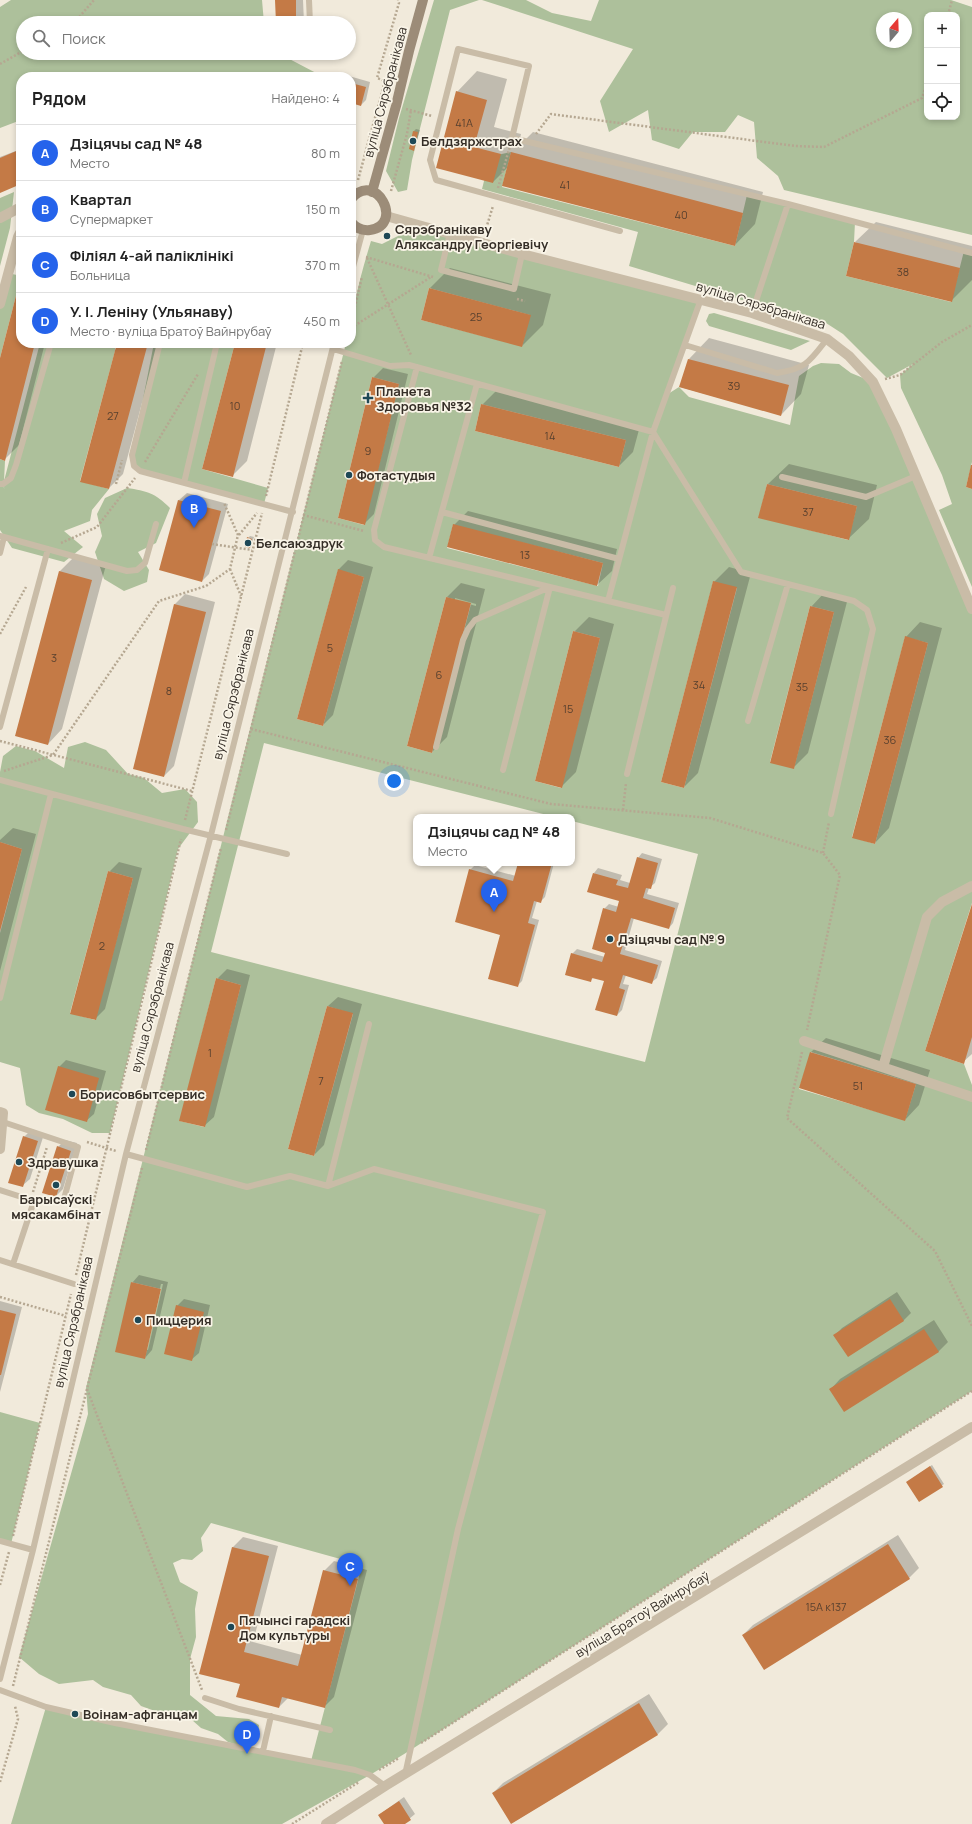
<!DOCTYPE html>
<html lang="ru">
<meta charset="utf-8">
<style>
:root{--surface:#fff;--page:#f2f2f2;--text:#222;--muted:#767676;--line:#e0e0e0;--accent:#2563eb}
body{margin:0;font-family:Manrope,sans-serif;background:var(--page);color:var(--text)}
.controls{position:absolute;right:12px;top:12px;display:grid;overflow:hidden;border-radius:8px;box-shadow:0 2px 6px #0003}
.controls button{width:36px;height:36px;display:grid;place-items:center;padding:0;border:0;border-bottom:1px solid var(--line);background:var(--surface);color:var(--text);font:20px sans-serif}
.compass{position:absolute;left:876px;top:12px;width:36px;height:36px;border-radius:50%;background:var(--surface);box-shadow:0 2px 6px #0003;rotate:19deg}
.you{position:absolute;left:394px;top:781px;width:14px;height:14px;margin:-10px;border:3px solid #fff;border-radius:50%;background:#1a73e8;box-shadow:0 0 0 6px #1a73e833}
.badge{display:grid;place-items:center;width:26px;height:26px;border-radius:50%;background:var(--accent);color:#fff;font-size:13px;font-weight:700}
.pin{position:absolute;translate:-50% -33px;filter:drop-shadow(0 1px 2px #0008)}
.pin::after{content:'';position:absolute;top:21px;width:14px;height:12px;background:inherit;clip-path:polygon(0 0,100% 0,50% 100%)}
.popup{position:absolute;left:413px;top:814px;width:162px;height:52px;box-sizing:border-box;display:grid;place-content:center;border-radius:8px;background:var(--surface);filter:drop-shadow(0 1px 3px #0005);font-size:13px;white-space:nowrap;color:var(--muted)}
.popup b{font-size:15px;color:var(--text)}
.popup::after{content:'';position:absolute;left:50%;top:100%;margin-left:-8px;border:8px solid transparent;border-top-color:var(--surface)}
.list{margin:0;padding:0;list-style:none}
h2{display:flex;justify-content:space-between;align-items:center;height:52px;margin:0;padding:0 16px;font-size:17px}
h2 small{font-size:13px;font-weight:400;color:var(--muted)}
.list li{display:grid;grid-template-columns:26px 1fr auto;gap:12px;align-items:center;box-sizing:border-box;height:56px;padding:0 16px;border-top:1px solid var(--line)}
.list b{display:block;font-size:15px;white-space:nowrap}
.list p{margin:0;font-size:13px;white-space:nowrap;color:var(--muted)}
.list em{font-size:13px;font-style:normal;color:var(--muted)}
.icon{flex:none;width:22px;height:22px;fill:none;stroke:currentColor;stroke-width:2;stroke-linecap:round;stroke-linejoin:round}
.map{position:relative;flex:none;width:972px;height:1824px;overflow:hidden}
.search{position:absolute;background:var(--surface);box-shadow:0 2px 6px #0003;left:16px;top:16px;width:340px;height:44px;display:flex;align-items:center;gap:10px;box-sizing:border-box;padding:0 14px;border-radius:22px;color:var(--muted);font-size:15px}
.panel{position:absolute;background:var(--surface);box-shadow:0 2px 6px #0003;left:16px;top:72px;width:340px;height:276px;border-radius:16px}
.map>svg:first-child{display:block}
.green{fill:#adc09b;fill-rule:evenodd}
.shadow{fill:#0003;fill-rule:evenodd}
.building{fill:#c47a46}
.lines{fill:none;stroke-linecap:round;stroke-linejoin:round}
.path{stroke:#b5a791;stroke-width:2.5;stroke-dasharray:2 2;stroke-linecap:butt}
.lane{stroke:#c9bca7;stroke-width:6}
.street{stroke:#c9bca7;stroke-width:10}
.secondary{stroke:#9c8c78;stroke-width:10}
.poi-dot{fill:#1e4856;stroke:#f9f4e7;stroke-width:1.5}
.labels{text-anchor:middle;stroke-width:3.5;stroke-linejoin:round;paint-order:stroke}
.number-label{font-size:11px;fill:#59412f}
.street-label{font-size:13px;fill:#352e27;stroke:#f9f4e7}
.poi-label{font-size:13px;font-weight:bold;fill:#352e27;stroke:#f9f4e7;text-anchor:start}
</style>
<div class="map">
<svg width="972" height="1824" viewBox="0 0 972 1824">
<rect width="100%" height="100%" fill="#f1eadb"/>
<path class="green" d="M 11,0 L 262,0 L 264,23 L 23,23 L 23,53 L 278,53 L 318,74 L 320,77 L 21,77 L 21,120 L 0,128 L 0,7 Z
M 434,0 L 479,0 L 450,10 L 412,160 L 407,190 L 398,192 L 386,171 L 399,118 Z
M 482,0 L 526,0 L 552,13 L 591,21 L 599,0 L 951,0 L 972,7 L 972,235 L 784,190 L 778,176 L 757,158 L 754,122 L 738,115 L 725,132 L 693,132 L 679,149 L 652,140 L 648,110 L 609,132 L 600,101 L 633,49 ZM 927,15 L 957,15 L 957,117 L 927,117 ZM 882,18 L 906,18 L 906,42 L 882,42 Z
M 511,152 L 502,187 L 735,246 L 747,195 L 855,222 L 854,242 L 846,276 L 951,302 L 964,251 L 972,253 L 972,462 L 966,487 L 972,489 L 972,587 L 939,510 L 952,504 L 942,475 L 901,388 L 900,375 L 913,364 L 887,378 L 843,334 L 826,323 L 792,311 L 755,304 L 629,266 L 638,232 L 482,189 L 485,177 L 497,155 Z
M 14,192 L 10,228 L 0,266 L 0,198 Z
M 411,223 L 701,299 L 668,394 L 679,387 L 689,397 L 790,425 L 799,376 L 813,366 L 821,363 L 839,364 L 851,373 L 873,382 L 972,609 L 972,903 L 925,1051 L 964,1064 L 972,1085 L 972,1391 L 409,1751 L 370,1775 L 282,1824 L 11,1824 L 46,1707 L 311,1761 L 362,1565 L 211,1523 L 201,1538 L 203,1551 L 192,1560 L 182,1559 L 173,1563 L 180,1582 L 198,1592 L 195,1609 L 196,1637 L 190,1659 L 190,1695 L 216,1716 L 249,1719 L 259,1725 L 257,1738 L 244,1747 L 228,1742 L 218,1734 L 201,1728 L 192,1720 L 174,1713 L 155,1711 L 141,1706 L 131,1695 L 103,1687 L 93,1680 L 59,1684 L 39,1674 L 19,1657 L 88,1414 L 86,1388 L 346,343 L 351,343 C 351,309 361,274 371,241 L 382,244 L 398,236 ZM 429,288 L 530,315 L 522,346 L 421,320 ZM 372,377 L 399,384 L 364,525 L 338,518 ZM 481,404 L 626,440 L 619,467 L 475,431 ZM 767,484 L 857,506 L 848,540 L 759,517 ZM 453,525 L 603,563 L 598,586 L 447,548 ZM 338,570 L 364,577 L 323,726 L 297,719 ZM 713,582 L 737,588 L 684,788 L 661,782 ZM 446,597 L 471,604 L 432,753 L 407,746 ZM 810,606 L 834,612 L 794,768 L 770,762 ZM 573,631 L 600,638 L 561,788 L 535,781 ZM 905,637 L 928,643 L 875,844 L 852,837 ZM 264,743 L 555,817 L 572,817 L 572,821 L 698,854 L 645,1062 L 211,952 ZM 216,978 L 241,985 L 204,1127 L 180,1121 ZM 327,1006 L 353,1014 L 314,1156 L 288,1149 ZM 811,1052 L 916,1084 L 905,1120 L 799,1089 ZM 131,1282 L 161,1289 L 145,1358 Z
M 8,273 L 21,276 L 21,284 L 19,284 L 0,358 L 0,304 Z
M 714,313 L 810,341 L 791,350 L 709,326 L 706,321 L 709,314 Z
M 40,343 L 115,343 L 115,351 L 80,481 L 109,489 L 92,510 L 90,521 L 64,531 L 83,547 L 64,562 L 12,548 L 0,530 L 0,483 L 5,489 L 0,482 L 0,459 L 5,461 L 4,481 Z
M 154,343 L 235,343 L 202,469 L 268,488 L 264,504 L 140,471 L 134,466 L 132,455 Z
M 127,488 C 147,491 155,493 170,508 L 156,543 L 138,552 L 149,570 L 147,582 L 124,591 L 104,579 L 95,552 L 102,536 L 97,514 L 105,498 Z
M 85,742 L 106,750 L 128,774 L 144,778 L 162,793 L 185,789 L 197,802 L 198,822 L 178,849 L 110,1133 L 92,1133 L 63,1119 L 39,1113 L 26,1105 L 20,1068 L 0,1062 L 0,933 L 22,849 L 0,842 L 0,772 L 3,756 L 16,746 L 35,751 L 64,768 L 68,747 ZM 108,871 L 133,878 L 95,1020 L 70,1013 Z
M 0,1412 L 40,1423 L 11,1544 L 0,1541 Z"/>
<path class="shadow" d="M 276,0 L 303,0 L 304,23 L 277,23 Z
M 477,71 L 507,79 L 494,127 L 521,134 L 518,147 L 533,132 L 763,192 L 755,224 L 735,245 L 508,167 L 493,182 L 437,167 L 457,92 Z
M 349,76 L 370,82 L 366,100 L 361,105 L 351,102 L 351,77 Z
M 416,129 L 420,130 L 415,147 L 413,150 L 414,131 Z
M 21,149 L 21,183 L 0,192 L 0,157 Z
M 876,222 L 972,246 L 972,280 L 951,301 L 855,242 Z
M 450,268 L 551,294 L 543,325 L 522,346 L 430,288 Z
M 21,283 L 21,343 L 45,343 L 19,445 L 5,459 L 0,458 L 0,362 Z
M 709,338 L 809,365 L 801,394 L 781,415 L 680,387 L 689,359 Z
M 118,343 L 158,343 L 123,474 L 109,488 Z
M 236,343 L 277,343 L 247,461 L 232,476 Z
M 383,368 L 408,374 L 374,514 L 364,524 L 373,378 Z
M 497,390 L 640,426 L 633,452 L 619,466 L 482,405 Z
M 789,464 L 877,485 L 869,519 L 848,539 L 760,517 L 768,484 Z
M 187,493 L 228,504 L 209,574 L 202,581 L 179,500 Z
M 468,511 L 617,549 L 612,571 L 597,585 L 454,525 Z
M 250,536 L 254,537 L 250,547 L 248,538 Z
M 74,557 L 106,565 L 62,729 L 48,744 L 16,735 L 60,571 Z
M 348,560 L 373,567 L 333,715 L 323,725 L 338,570 Z
M 729,567 L 751,573 L 698,773 L 684,787 L 714,582 Z
M 461,583 L 485,589 L 447,737 L 432,752 L 447,597 ZM 455,598 L 476,604 L 476,606 L 455,600 Z
M 825,592 L 848,598 L 808,753 L 794,767 L 811,607 Z
M 185,594 L 215,602 L 174,766 L 164,776 L 135,768 L 175,604 Z
M 589,617 L 614,624 L 576,772 L 561,787 L 574,632 Z
M 920,622 L 942,628 L 889,828 L 875,843 L 906,637 Z
M 13,828 L 36,834 L 0,971 L 0,840 Z
M 642,853 L 662,859 L 655,883 L 649,888 L 647,894 L 679,903 L 673,923 L 669,928 L 634,918 L 625,950 L 662,961 L 657,978 L 652,982 L 626,975 L 623,984 L 629,985 L 622,1010 L 617,1015 L 605,980 L 594,977 L 590,981 L 572,954 L 577,949 L 605,957 L 607,952 L 604,909 L 609,904 L 619,907 L 620,901 L 594,873 L 598,868 L 622,875 L 620,880 L 630,883 L 638,858 Z
M 119,862 L 142,868 L 105,1009 L 95,1019 L 109,872 Z
M 519,863 L 554,863 L 545,897 L 540,902 L 537,901 L 532,918 L 539,920 L 522,981 L 517,986 L 501,934 L 470,870 L 475,865 L 516,876 Z
M 972,907 L 972,1054 L 963,1062 Z
M 227,969 L 250,975 L 214,1117 L 204,1126 L 217,979 Z
M 338,997 L 362,1004 L 324,1145 L 314,1155 L 328,1006 Z
M 826,1038 L 930,1070 L 919,1105 L 905,1120 L 811,1052 Z
M 66,1060 L 106,1071 L 94,1114 L 86,1121 L 59,1067 Z
M 32,1129 L 44,1134 L 30,1179 L 22,1186 L 24,1137 Z
M 65,1140 L 77,1143 L 63,1189 L 56,1196 L 58,1147 Z
M 139,1275 L 168,1282 L 152,1350 L 145,1358 L 132,1283 ZM 161,1284 L 163,1284 L 148,1350 L 146,1350 Z
M 897,1292 L 911,1313 L 903,1321 L 835,1335 L 842,1328 Z
M 184,1299 L 210,1305 L 199,1353 L 191,1360 L 177,1306 Z
M 0,1301 L 22,1307 L 0,1392 Z
M 934,1320 L 948,1342 L 938,1352 L 831,1389 L 840,1379 Z
M 932,1465 L 944,1484 L 919,1501 L 907,1482 Z
M 898,1535 L 919,1568 L 909,1578 L 743,1635 L 753,1625 Z
M 243,1537 L 278,1546 L 253,1642 L 302,1655 L 324,1571 L 334,1561 L 367,1570 L 334,1697 L 324,1707 L 289,1697 L 279,1707 L 241,1683 L 201,1673 L 233,1547 Z
M 649,1694 L 668,1724 L 658,1734 L 512,1823 L 493,1793 L 503,1783 Z
M 404,1797 L 415,1814 L 403,1824 L 385,1824 L 379,1815 Z"/>
<path class="building" d="M 275,0 L 296,0 L 296,23 L 276,23 Z
M 308,53 L 321,53 L 319,57 Z
M 351,83 L 366,87 L 361,106 L 351,103 Z
M 456,91 L 487,100 L 474,147 L 501,154 L 493,183 L 436,168 Z
M 413,131 L 418,132 L 414,151 L 409,149 Z
M 21,149 L 21,184 L 0,193 L 0,158 Z
M 511,152 L 743,213 L 735,246 L 502,186 Z
M 854,242 L 960,268 L 952,302 L 846,276 Z
M 19,284 L 21,284 L 21,343 L 35,343 L 5,461 L 0,459 L 0,358 Z
M 429,288 L 531,315 L 522,347 L 421,320 Z
M 117,343 L 148,343 L 109,489 L 80,482 Z
M 235,343 L 267,343 L 233,477 L 202,469 Z
M 688,359 L 789,385 L 781,416 L 679,387 Z
M 372,377 L 399,384 L 365,525 L 338,518 Z
M 481,404 L 626,440 L 619,467 L 475,431 Z
M 971,465 L 972,465 L 972,489 L 966,487 Z
M 767,484 L 857,506 L 849,540 L 758,518 Z
M 178,500 L 221,511 L 202,582 L 159,570 Z
M 453,524 L 603,563 L 597,586 L 447,547 Z
M 247,537 L 252,539 L 250,548 L 245,547 Z
M 338,569 L 364,577 L 323,726 L 297,719 Z
M 59,571 L 92,580 L 48,745 L 15,736 Z
M 713,581 L 737,587 L 684,788 L 661,782 Z
M 446,597 L 471,603 L 432,753 L 407,746 Z
M 174,604 L 206,612 L 164,777 L 133,769 Z
M 810,606 L 834,612 L 794,769 L 770,763 Z
M 573,631 L 600,638 L 562,788 L 535,781 Z
M 905,636 L 928,643 L 875,844 L 852,838 Z
M 0,842 L 22,849 L 0,931 Z
M 637,857 L 658,863 L 651,889 L 646,888 L 643,898 L 675,908 L 669,929 L 631,918 L 620,954 L 658,965 L 652,984 L 623,975 L 619,988 L 625,990 L 617,1016 L 595,1010 L 604,981 L 592,978 L 591,982 L 565,975 L 571,953 L 602,962 L 605,953 L 592,949 L 603,908 L 616,912 L 619,901 L 587,892 L 593,873 L 618,880 L 616,885 L 628,888 Z
M 518,863 L 552,863 L 541,903 L 534,901 L 528,923 L 535,925 L 518,987 L 488,979 L 500,935 L 455,922 L 469,869 L 513,881 Z
M 108,871 L 133,878 L 96,1020 L 70,1014 Z
M 972,904 L 972,1037 L 964,1064 L 925,1051 Z
M 216,978 L 241,985 L 205,1127 L 179,1121 Z
M 327,1006 L 353,1013 L 314,1156 L 288,1149 Z
M 810,1052 L 916,1084 L 905,1121 L 799,1088 Z
M 58,1066 L 99,1078 L 87,1122 L 45,1110 Z
M 23,1136 L 38,1141 L 23,1187 L 8,1183 Z
M 57,1146 L 71,1151 L 56,1197 L 42,1193 Z
M 131,1282 L 161,1289 L 145,1359 L 115,1352 Z
M 890,1299 L 904,1321 L 848,1357 L 833,1335 Z
M 176,1305 L 204,1312 L 192,1361 L 164,1354 Z
M 0,1310 L 16,1314 L 1,1375 L 0,1375 Z
M 924,1329 L 939,1352 L 844,1412 L 829,1389 Z
M 930,1466 L 943,1487 L 919,1502 L 906,1482 Z
M 888,1544 L 910,1579 L 764,1670 L 742,1635 Z
M 232,1547 L 269,1556 L 244,1652 L 298,1666 L 323,1570 L 358,1579 L 325,1708 L 282,1697 L 279,1708 L 236,1697 L 240,1684 L 199,1674 Z
M 639,1703 L 658,1735 L 511,1824 L 492,1793 Z
M 399,1801 L 411,1820 L 405,1824 L 384,1824 L 378,1815 Z"/>
<g class="lines">
<path class="path" d="M 948,15 L 952,0
M 74,23 L 94,0
M 0,64 L 23,51
M 406,109 L 432,116
M 536,134 L 551,114 L 795,146 L 824,147 L 922,98 L 927,83
M 358,180 L 385,81 L 377,78 L 399,3 L 398,0
M 498,188 L 510,146
M 391,191 L 407,134 L 411,110
M 485,232 L 493,206
M 366,257 L 433,277
M 367,258 L 411,355
M 517,299 L 525,301
M 351,323 L 362,277
M 351,328 L 431,277
M 885,379 L 900,375 L 942,342 L 972,325
M 145,462 L 198,374
M 116,484 L 122,460
M 266,496 L 303,343
M 303,515 L 364,531
M 239,535 L 257,513
M 61,543 L 97,527 L 135,478
M 212,544 L 252,550
M 230,569 L 241,596
M 0,634 L 26,587
M 251,729 L 551,804 L 710,818 L 823,853 L 840,875 L 807,1030
M 0,741 L 192,791
M 4,771 L 53,755 L 159,601 L 206,586 L 230,569 L 238,535 L 224,503
M 623,810 L 626,783
M 185,820 L 262,513
M 226,830 L 342,361
M 823,853 L 829,822
M 802,1052 L 787,1118 L 935,1251 L 972,1326
M 87,1142 L 116,1151
M 146,1150 L 221,848
M 33,1192 L 47,1147
M 76,1275 L 181,839
M 0,1297 L 66,1316
M 87,1389 L 202,1690
M 13,1536 L 71,1294
M 0,1585 L 9,1552
M 13,1686 L 142,1168
M 421,1743 L 972,1391
M 379,1770 L 399,1758
M 0,1782 L 18,1719 L 15,1706
M 292,1824 L 359,1782"/>
<path class="lane" d="M 309,0 L 310,23
M 788,204 L 972,253
M 620,231 L 436,180 L 430,160 L 458,49 L 529,66 L 512,138 L 788,204 L 752,313
M 450,233 L 441,270 L 514,289 L 522,254
M 351,274 L 363,230
M 701,299 L 653,432 L 741,572 L 854,601 L 867,610 L 873,629 L 831,814
M 160,343 L 132,455 L 134,466 L 140,471 L 293,512
M 685,345 L 777,373 C 806,369 810,361 827,339
M 333,349 L 390,366 L 409,365 L 653,432 L 608,601
M 417,367 L 374,530 L 375,540 L 384,547 L 666,615
M 782,477 L 866,497 L 916,476
M 184,483 L 217,343
M 0,484 L 3,484 L 11,478 L 16,465 L 51,343
M 442,512 L 619,559
M 0,536 L 4,537 L 0,553
M 4,537 L 127,571 L 137,570 L 145,563 L 156,524
M 429,558 L 477,384
M 748,721 L 788,584
M 0,727 L 48,549
M 436,747 L 463,640 L 468,629 L 475,620 L 550,587
M 503,770 L 550,587
M 627,774 L 673,588
M 0,780 L 183,829 L 287,854
M 0,998 L 51,794
M 3,1122 L 78,1147 L 64,1199
M 126,1154 L 247,1187 L 290,1176 L 328,1186 L 369,1024
M 328,1186 L 374,1169 L 543,1212 L 458,1529 L 405,1775
M 0,1190 L 34,1201 L 13,1264
M 0,1260 L 74,1284
M 0,1541 L 33,1550
M 0,1679 L 33,1550 L 126,1154 L 211,835 L 334,343
M 0,1690 L 46,1707 L 115,1723 L 355,1770 L 370,1775 L 385,1786
M 205,1698 L 239,1709 L 330,1730
M 263,1751 L 271,1716"/>
<path class="street" d="M 386,216 L 522,254 L 752,313 L 827,339 L 849,356 L 873,382 L 896,429 L 972,609
M 0,218 L 21,207
M 0,304 L 18,237 L 21,231
M 804,1041 L 972,1097
M 883,1067 L 927,917 L 942,902 L 972,886
M 0,1112 L 3,1113 L 0,1149
M 326,1824 L 385,1786 L 972,1427"/>
<path class="secondary" d="M 372,192 L 396,106 L 409,51 L 423,0
M 351,199 C 376,169 405,225 370,230 C 362,231 356,228 351,222"/>
</g>
<g class="poi-dot">
<circle cx="413" cy="141" r="4"/>
<circle cx="387" cy="236" r="4"/>
<path d="M366 392h4v4h4v4h-4v4h-4v-4h-4v-4h4z"/>
<circle cx="349" cy="475" r="4"/>
<circle cx="248" cy="543" r="4"/>
<circle cx="610" cy="939" r="4"/>
<circle cx="72" cy="1094" r="4"/>
<circle cx="19" cy="1162" r="4"/>
<circle cx="56" cy="1185" r="4"/>
<circle cx="138" cy="1320" r="4"/>
<circle cx="231" cy="1627" r="4"/>
<circle cx="75" cy="1714" r="4"/>
</g>
<g class="labels">
<g class="number-label">
<text x="464" y="127">41А</text>
<text x="565" y="189">41</text>
<text x="681" y="219">40</text>
<text x="903" y="276">38</text>
<text x="476" y="321">25</text>
<text x="734" y="390">39</text>
<text x="235" y="410">10</text>
<text x="113" y="420">27</text>
<text x="550" y="440">14</text>
<text x="368" y="455">9</text>
<text x="808" y="516">37</text>
<text x="525" y="559">13</text>
<text x="330" y="652">5</text>
<text x="54" y="662">3</text>
<text x="439" y="679">6</text>
<text x="699" y="689">34</text>
<text x="802" y="691">35</text>
<text x="169" y="695">8</text>
<text x="568" y="713">15</text>
<text x="890" y="744">36</text>
<text x="102" y="950">2</text>
<text x="210" y="1057">1</text>
<text x="321" y="1085">7</text>
<text x="858" y="1090">51</text>
<text x="826" y="1611">15А к137</text>
</g>
<g class="street-label">
<text transform="translate(385 92) rotate(-75)" y="5">вуліца Сярэбранікава</text>
<text transform="translate(761 305) rotate(17)" y="5">вуліца Сярэбранікава</text>
<text transform="translate(233 694) rotate(-76)" y="5">вуліца Сярэбранікава</text>
<text transform="translate(152 1007) rotate(-75)" y="5">вуліца Сярэбранікава</text>
<text transform="translate(73 1322) rotate(-77)" y="5">вуліца Сярэбранікава</text>
<text transform="translate(642 1614) rotate(-31)" y="5">вуліца Братоў Вайнрубаў</text>
</g>
<g class="poi-label">
<text x="421" y="146">Белдзяржстрах</text>
<text x="395" y="234">Сярэбранікаву<tspan x="395" dy="15">Аляксандру Георгіевічу</tspan></text>
<text x="376" y="396">Планета<tspan x="376" dy="15">Здоровья №32</tspan></text>
<text x="357" y="480">Фотастудыя</text>
<text x="256" y="548">Белсаюздрук</text>
<text x="618" y="944">Дзіцячы сад № 9</text>
<text x="80" y="1099">Борисовбытсервис</text>
<text x="27" y="1167">Здравушка</text>
<text x="56" y="1204" text-anchor="middle">Барысаўскі<tspan x="56" dy="15">мясакамбінат</tspan></text>
<text x="146" y="1325">Пиццерия</text>
<text x="239" y="1625">Пячынсі гарадскі<tspan x="239" dy="15">Дом культуры</tspan></text>
<text x="83" y="1719">Воінам-афганцам</text>
</g>
</g>
</svg>
<div class="controls">
<button>+</button>
<button>−</button>
<button><svg class="icon" aria-label="locate" viewBox="0 0 24 24"><circle cx="12" cy="12" r="6"/><path d="M12 2v4M12 18v4M2 12h4M18 12h4"/></svg></button>
</div>
<svg class="compass" viewBox="-18 -18 36 36"><path d="M0-13l5 13h-10z" fill="#e53935"/><path d="M0 13l5-13h-10z" fill="#767676"/></svg>
<div class="you"></div>
<div class="pin badge" style="left:494px;top:912px">A</div>
<div class="popup"><b>Дзіцячы сад № 48</b>Место</div>
<div class="pin badge" style="left:194px;top:528px">B</div>
<div class="pin badge" style="left:350px;top:1586px">C</div>
<div class="pin badge" style="left:247px;top:1754px">D</div>
<div class="search"><svg class="icon" aria-label="search" viewBox="0 0 24 24"><circle cx="10" cy="10" r="6"/><path d="M15 15l6 6"/></svg>Поиск</div>
<section class="panel">
<h2>Рядом<small>Найдено: 4</small></h2>
<ul class="list">
<li><span class="badge">A</span><div><b>Дзіцячы сад № 48</b><p>Место</p></div><em>80 m</em></li>
<li><span class="badge">B</span><div><b>Квартал</b><p>Супермаркет</p></div><em>150 m</em></li>
<li><span class="badge">C</span><div><b>Філіял 4-ай паліклінікі</b><p>Больница</p></div><em>370 m</em></li>
<li><span class="badge">D</span><div><b>У. І. Леніну (Ульянаву)</b><p>Место · вуліца Братоў Вайнрубаў</p></div><em>450 m</em></li>
</ul>
</section>
</div>
